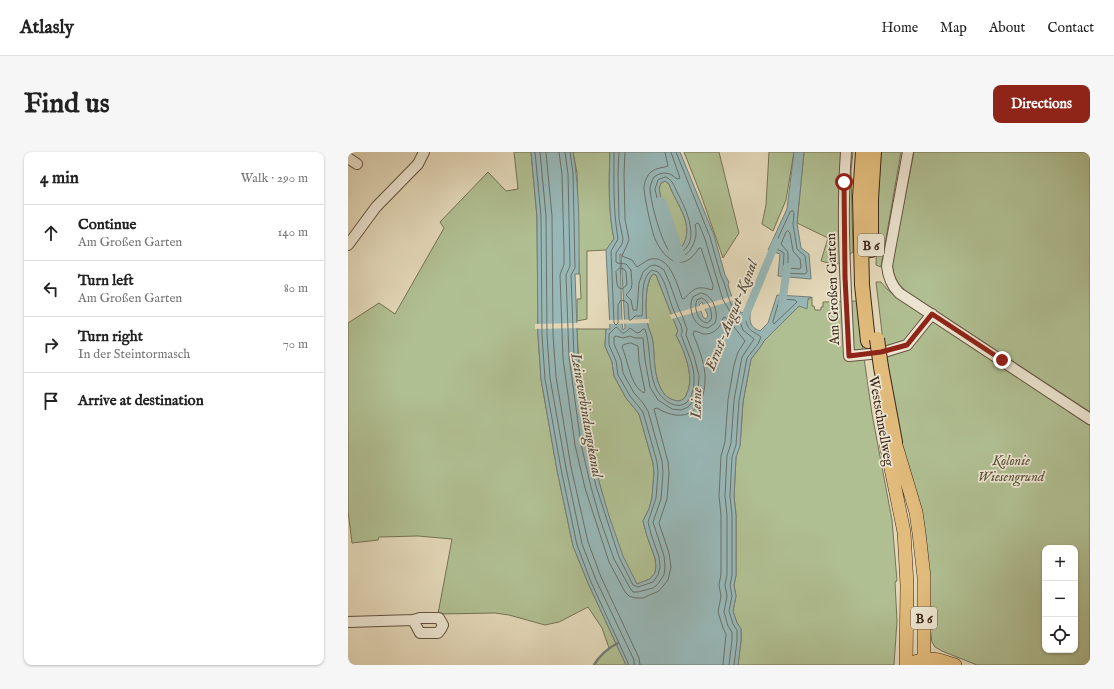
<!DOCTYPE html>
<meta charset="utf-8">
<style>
:root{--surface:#fff;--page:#f6f6f6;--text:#222;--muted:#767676;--line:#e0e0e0;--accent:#8f2418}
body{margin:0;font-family:"IM FELL English",serif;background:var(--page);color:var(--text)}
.controls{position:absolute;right:12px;bottom:12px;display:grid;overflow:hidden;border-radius:8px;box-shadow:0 1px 3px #0004}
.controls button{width:36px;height:36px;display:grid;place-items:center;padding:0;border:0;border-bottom:1px solid var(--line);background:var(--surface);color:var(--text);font:20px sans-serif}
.stop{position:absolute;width:12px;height:12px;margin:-9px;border:3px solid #8f2418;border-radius:50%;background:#fff}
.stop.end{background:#8f2418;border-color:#fff;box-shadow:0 1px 4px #0008}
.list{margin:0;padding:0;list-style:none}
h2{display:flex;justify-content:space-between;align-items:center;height:52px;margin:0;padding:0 16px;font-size:17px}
h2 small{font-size:13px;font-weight:400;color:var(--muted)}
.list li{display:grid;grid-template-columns:26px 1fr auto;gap:12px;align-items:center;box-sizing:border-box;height:56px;padding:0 16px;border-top:1px solid var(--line)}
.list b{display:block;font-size:15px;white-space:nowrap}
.list p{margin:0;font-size:13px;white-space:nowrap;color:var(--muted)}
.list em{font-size:13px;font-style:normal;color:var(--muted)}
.icon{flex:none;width:22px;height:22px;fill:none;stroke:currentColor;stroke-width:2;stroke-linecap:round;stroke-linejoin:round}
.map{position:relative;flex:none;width:742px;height:513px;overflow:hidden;border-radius:8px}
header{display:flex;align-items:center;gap:24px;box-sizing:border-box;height:56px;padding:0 20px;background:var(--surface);border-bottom:1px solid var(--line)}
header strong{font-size:19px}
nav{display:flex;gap:22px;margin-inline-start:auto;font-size:14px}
.intro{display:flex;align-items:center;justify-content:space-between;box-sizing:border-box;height:96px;padding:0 24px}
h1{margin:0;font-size:28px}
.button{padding:10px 18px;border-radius:8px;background:var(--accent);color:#fff;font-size:14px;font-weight:700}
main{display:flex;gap:24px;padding:0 24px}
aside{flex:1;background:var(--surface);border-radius:8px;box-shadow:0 1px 3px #0004}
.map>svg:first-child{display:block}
.green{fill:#b0bf92;stroke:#767356;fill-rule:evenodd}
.water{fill:#98b8b8;stroke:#737e78;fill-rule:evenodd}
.pier{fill:#e3d8b9}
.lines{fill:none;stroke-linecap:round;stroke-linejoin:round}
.shore{stroke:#6a7068;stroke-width:1}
.stream{stroke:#737e78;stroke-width:2.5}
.canal{stroke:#98b8b8;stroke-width:8}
.river{stroke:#98b8b8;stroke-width:14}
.minor-casing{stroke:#665341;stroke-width:12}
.major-casing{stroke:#3c2719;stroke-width:14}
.highway-casing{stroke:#3c2719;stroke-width:16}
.minor{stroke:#ede6d2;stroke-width:10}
.major{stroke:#e2bc7c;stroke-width:13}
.highway{stroke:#e2bc7c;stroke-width:14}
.highway-bridge-casing{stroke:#3c2719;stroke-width:16;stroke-linecap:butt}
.highway-bridge{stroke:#e2bc7c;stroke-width:14}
.route{stroke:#8f2418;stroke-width:5}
.labels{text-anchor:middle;stroke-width:3.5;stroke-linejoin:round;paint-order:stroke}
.shield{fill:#ede6d2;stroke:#716050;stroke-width:1}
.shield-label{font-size:13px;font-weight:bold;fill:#3c2719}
.street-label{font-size:14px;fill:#3c2719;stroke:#ede6d2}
.park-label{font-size:14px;font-style:italic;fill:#594d37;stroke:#ede6d2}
.water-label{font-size:15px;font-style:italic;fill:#534b41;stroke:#ede6d2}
</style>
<header>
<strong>Atlasly</strong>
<nav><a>Home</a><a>Map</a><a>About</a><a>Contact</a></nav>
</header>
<div class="intro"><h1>Find us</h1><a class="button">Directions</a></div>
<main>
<aside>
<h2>4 min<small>Walk · 290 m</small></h2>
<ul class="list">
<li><svg class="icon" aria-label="ahead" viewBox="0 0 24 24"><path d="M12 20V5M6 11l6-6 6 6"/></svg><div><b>Continue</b><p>Am Großen Garten</p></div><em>140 m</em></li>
<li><svg class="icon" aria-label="left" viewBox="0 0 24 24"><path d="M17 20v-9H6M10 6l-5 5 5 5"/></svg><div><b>Turn left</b><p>Am Großen Garten</p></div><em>80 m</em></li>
<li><svg class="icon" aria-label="right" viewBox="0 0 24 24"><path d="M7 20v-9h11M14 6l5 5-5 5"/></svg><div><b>Turn right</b><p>In der Steintormasch</p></div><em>70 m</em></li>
<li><svg class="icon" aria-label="arrive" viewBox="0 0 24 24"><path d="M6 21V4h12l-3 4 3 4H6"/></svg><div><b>Arrive at destination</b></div></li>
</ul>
</aside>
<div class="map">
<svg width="742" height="513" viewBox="0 0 742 513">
<rect width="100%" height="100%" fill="#e3d8b9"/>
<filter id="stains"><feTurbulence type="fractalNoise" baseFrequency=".005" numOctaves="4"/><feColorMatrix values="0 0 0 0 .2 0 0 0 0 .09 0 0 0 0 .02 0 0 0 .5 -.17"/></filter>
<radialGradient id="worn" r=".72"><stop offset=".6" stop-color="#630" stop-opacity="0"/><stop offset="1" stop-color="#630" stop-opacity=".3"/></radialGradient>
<path class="green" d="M 166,0 L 183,0 L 189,65 L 190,183 L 193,227 L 209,318 L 225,394 L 240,431 L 278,513 L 246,513 L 249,507 L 261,496 L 254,476 L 240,455 L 211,470 L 197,473 L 161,463 L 147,461 L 90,462 L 104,387 L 70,384 L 31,385 L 30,388 L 4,391 L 0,359 L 0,171 L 31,151 L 47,162 L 96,76 L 92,70 L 140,20 L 158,39 L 170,37 Z
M 225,0 L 262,0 C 261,29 260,59 266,87 L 258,98 L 239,99 L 239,167 L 229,169 L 229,147 L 233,147 L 232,122 L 231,122 L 229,21 Z
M 336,0 L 371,0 L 391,81 L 375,106 L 353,43 Z
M 421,0 L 446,0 L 438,48 L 425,79 L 414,72 L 418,53 Z
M 456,0 L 505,0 L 503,19 L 505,100 L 488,113 L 473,109 L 480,86 L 449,71 Z
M 532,0 L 553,0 L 533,115 L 528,113 Z
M 566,0 L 742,0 L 742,260 L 558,139 C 547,130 543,120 545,105 Z
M 317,29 L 321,32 C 328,53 349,74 333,96 C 318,89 314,51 311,36 L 313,31 Z
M 305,122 L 308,123 L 330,179 L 328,183 C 336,198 347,225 339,241 C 338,245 335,248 331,249 C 326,249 320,246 317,243 C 305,228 307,207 305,190 C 304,183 300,176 299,169 C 297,159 297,130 305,122 Z
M 528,130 L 533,130 L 539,137 L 550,146 L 742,274 L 742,513 L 629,513 L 594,499 L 587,495 L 584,490 L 558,309 L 546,263 L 537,206 ZM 697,396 L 727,396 L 727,498 L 697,498 Z
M 464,145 L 464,154 L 466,154 L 467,158 L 473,158 L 473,155 L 475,155 L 475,150 L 510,149 L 515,199 L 524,262 L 544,368 L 549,429 L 547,430 L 549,469 L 546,513 L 390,513 L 393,489 L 393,477 L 389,471 L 385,459 L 388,444 L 386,433 L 388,423 L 388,363 L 386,344 L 388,305 L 392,293 L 395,250 L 403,207 L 413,194 L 416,189 L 451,154 Z
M 229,177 L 258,177 L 257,194 L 264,210 L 266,224 L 278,246 L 291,262 L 305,311 L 306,321 L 304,346 L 301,357 L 295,369 L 299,384 L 307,406 L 308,414 L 307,421 L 302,427 L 289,432 C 284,423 279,414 275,405 C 267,388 262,370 257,352 C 241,296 231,236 229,177 Z"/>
<path class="water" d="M 183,0 L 225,0 C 232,40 231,81 231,122 L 227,122 L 230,205 L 242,290 L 252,333 L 261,364 L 275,404 L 289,432 L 302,427 L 307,421 L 308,414 L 307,406 L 299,384 L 295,369 L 301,357 L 304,346 L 306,321 L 305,311 L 291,262 L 278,246 L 266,224 L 264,210 L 257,194 L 258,177 L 262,177 L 258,98 L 266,87 C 260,59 261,29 262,0 L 332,0 L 366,83 L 377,123 L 381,130 L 380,133 L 384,145 L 393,161 L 396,160 L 399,155 L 403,157 C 401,168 401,175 412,179 L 420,171 L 429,143 L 463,145 L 460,147 L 459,157 L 451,154 L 416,189 L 413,194 L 403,207 L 395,250 L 392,294 L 388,305 L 386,344 L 388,363 L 388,423 L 386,433 L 388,444 L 385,459 L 389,471 L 393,477 L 393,489 L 390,513 L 278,513 L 240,431 L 225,394 L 209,318 L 193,227 L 190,183 L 189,65 ZM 317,29 L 321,32 C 328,52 349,74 333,96 C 318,89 314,51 311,36 L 313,31 ZM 272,102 L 273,102 L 277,176 L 275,178 L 274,171 ZM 305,122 L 308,123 L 330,179 L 328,183 C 336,198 347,225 339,241 C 338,245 335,248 331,249 C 326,249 320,246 317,243 C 305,228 307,207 305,190 C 304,183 300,176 299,169 C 297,159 297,129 305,122 ZM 354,150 L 360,164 L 358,167 L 355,165 L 351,153 Z
M 446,0 L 456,0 L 449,71 L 453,96 L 461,102 L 463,127 L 430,124 L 432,102 L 420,98 L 439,57 Z"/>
<path class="pier" d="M 385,144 L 388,148 L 356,157 L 354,153 Z
M 354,153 L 355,158 L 324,167 L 321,163 Z
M 301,167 L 301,171 L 260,172 L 260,168 Z
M 231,171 L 231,176 L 187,177 L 187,172 Z"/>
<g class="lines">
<path class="shore" d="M 187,0 L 193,64 L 194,183 L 197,227 L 213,317 L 229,393 L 243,430 L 281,513
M 192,0 L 198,64 L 199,183 L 202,226 L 218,316 L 234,392 L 248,428 L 286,508 L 286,513
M 198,0 L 204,64 L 205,183 L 208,225 L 223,315 L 240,390 L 253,425 L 291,506 L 292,513
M 211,0 L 214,22 L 216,99 L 216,112 L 212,123 L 215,207 L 227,293 L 237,336 L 261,410 L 277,440 L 281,444 L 287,446 L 295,446 L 311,439 L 320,428 L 323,415 L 321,401 L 311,371 L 319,347 L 321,322 L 320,310 L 306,257 L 309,256 C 337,273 357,259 357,227 C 358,215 350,193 345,182 L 346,179 C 349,179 352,181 355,182 C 366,183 373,175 375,166 L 377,165 C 385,172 390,181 397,189 L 390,200 L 386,213 L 380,248 L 377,290 L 373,304 L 371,344 L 373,363 L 373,422 L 371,433 L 373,444 L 370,460 L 375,476 L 378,482 L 375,513
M 217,0 L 220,22 L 222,114 L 218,123 L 221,205 L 233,292 L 243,335 L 252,367 L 266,407 L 282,436 L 285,440 L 290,440 L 305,436 L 309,433 L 316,423 L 317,414 L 316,404 L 305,370 L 313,347 L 315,321 L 314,309 L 300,259 L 295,251 L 286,241 L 275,221 L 273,208 L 266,192 L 266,185 L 268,184 L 275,186 L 282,184 L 287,186 L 295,186 L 297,208 L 302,235 L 310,248 L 324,257 L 333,258 L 340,255 L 346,248 L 350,240 L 351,224 L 346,204 L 338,183 L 339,177 L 334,163 L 331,157 L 322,132 L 316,118 L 312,115 L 307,113 L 302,114 L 295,120 L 291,131 L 289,158 L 285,158 L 283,148 L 278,143 L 283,137 L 284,132 L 283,118 L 278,112 L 269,111 L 268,110 L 268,101 L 274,92 L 275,87 L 271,67 L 270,22 L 271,0
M 222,0 L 225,21 L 227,116 L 223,123 L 226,205 L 238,291 L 248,334 L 271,405 L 285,433 L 290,435 L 305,430 L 310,423 L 312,415 L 311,405 L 303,382 L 300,370 L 308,346 L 310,321 L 309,310 L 295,260 L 282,244 L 270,223 L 268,209 L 261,193 L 261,182 L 268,175 C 275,179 272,186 282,176 L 289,181 L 292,180 L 295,177 L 297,177 C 303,195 300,216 307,234 C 311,245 326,259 338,251 C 344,246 346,236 346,228 C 347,214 338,198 334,185 C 332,180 334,183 334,179 C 334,172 328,165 326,159 C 320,146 319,131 310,120 L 304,118 C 291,127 296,151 294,164 L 287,164 L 283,168 L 281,168 L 280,152 L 277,149 L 273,148 L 270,153 L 270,171 L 268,173 L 266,171 L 263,99 L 270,87 C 265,57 266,30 266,0
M 277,0 L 276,22 L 277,67 L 281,88 L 274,104 L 284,108 L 289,115 C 293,113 296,110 300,108 C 321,100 329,132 334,146 L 336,147 C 345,137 349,133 364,138 L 365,136 L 365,133 L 353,96 L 351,96 C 335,122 317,109 307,87 C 304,80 296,44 296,36 C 296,31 298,26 301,22 C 306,16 314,16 320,14 L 317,0
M 323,0 L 332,26 L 329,27 C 322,20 314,19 306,25 C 304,29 302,33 302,37 C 303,51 313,91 323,101 C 336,113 347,94 348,82 C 348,79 348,76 347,73 L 349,71 L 351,72 L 357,87 L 375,148 L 386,166 L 392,170 L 395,178 L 406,187 L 394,205 L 386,248 L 383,291 L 379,304 L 377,344 L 379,363 L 379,423 L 377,433 L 379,444 L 376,460 L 380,474 L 384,480 L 384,488 L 381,513
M 328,0 L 362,85 L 373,124 C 380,136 380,161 397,166 C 401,181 403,177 413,185 L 410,192 L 399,206 L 391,249 L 388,293 L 384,305 L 382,344 L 384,363 L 384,423 L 382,433 L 384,444 L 381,459 L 385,472 L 389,478 L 389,489 L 386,513
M 318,25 C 326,29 326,35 330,42 C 338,57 353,89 333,100 L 326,97 L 317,82 L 307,37 L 310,28 Z
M 445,59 L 446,61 L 445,72 L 449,97 L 457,104 L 459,120 L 457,122 L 435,121 L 436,101 L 426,95 L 442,60 Z
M 440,79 L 442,81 L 445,99 L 452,107 L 453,115 L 452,117 L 440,116 L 440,100 L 433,92 L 438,80 Z
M 272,116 L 276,117 L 278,120 L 279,133 L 274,137 L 271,136 L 269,132 L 268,120 Z
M 353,141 C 365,142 371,161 367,171 L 360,176 C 346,176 339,156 345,145 Z
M 354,146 C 361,149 365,161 363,168 L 359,171 C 350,170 345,155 349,148 Z
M 432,147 L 447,148 L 449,150 L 426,172 L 425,170 Z
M 283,191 L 290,194 L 291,209 L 297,239 L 296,241 C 282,234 280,208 274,195 L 275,193 Z"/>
<path class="stream" d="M 246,513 C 252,503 260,496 270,491"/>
<path class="canal" d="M 434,153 L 439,115
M 397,165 L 428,90"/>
<path class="river" d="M 312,52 L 330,104"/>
<g class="minor-casing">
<path id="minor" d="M 498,0 C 493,68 498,136 501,204 L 533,201 L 559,193 L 584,162
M 560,0 L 539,114 C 540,125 543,133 551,141 L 742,267
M 0,6 L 9,12
M 0,93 L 28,55 L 70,12 L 76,0
M 0,470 L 65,468 L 72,466 L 91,466 L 95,473 L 93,477 L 90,481 L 72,481 L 65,468"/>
</g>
<g class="major-casing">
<path id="major" d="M 547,290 L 568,360 L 571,381 L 576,425 L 576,513
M 538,292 L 556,380 L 559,433 L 558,513
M 569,509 C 582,504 594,509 607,513"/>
</g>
<g class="highway-casing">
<path id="highway" d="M 515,0 L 512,45 L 514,133 L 520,189
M 523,98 L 523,47 L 526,0
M 533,215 L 547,290"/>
</g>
<use href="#minor" class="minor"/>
<use href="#major" class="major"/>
<use href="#highway" class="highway"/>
<g class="highway-bridge-casing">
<path id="highway-bridge" d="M 529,187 L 533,215"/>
</g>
<use href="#highway-bridge" class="highway-bridge"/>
</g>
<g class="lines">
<path class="route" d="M 496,30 L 497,125 L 501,204 L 533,200 L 559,193 L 584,162 L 654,208"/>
</g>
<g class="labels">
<g class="shield">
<rect x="510" y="82" width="26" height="22" rx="3"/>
<rect x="563" y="455" width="26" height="22" rx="3"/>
</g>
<g class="shield-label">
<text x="523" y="98">B 6</text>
<text x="576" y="471">B 6</text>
</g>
<g class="street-label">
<text transform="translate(484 137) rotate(-92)" y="5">Am Großen Garten</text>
<text transform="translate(534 269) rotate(80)" y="5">Westschnellweg</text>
</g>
<g class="park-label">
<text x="663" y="313">Kolonie<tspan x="663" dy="16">Wiesengrund</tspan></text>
</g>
<g class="water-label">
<text transform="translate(383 163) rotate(-68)" y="5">Ernst-August-Kanal</text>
<text transform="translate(348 251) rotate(-88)" y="5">Leine</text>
<text transform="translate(239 263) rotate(80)" y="5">Leineverbindungskanal</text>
</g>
</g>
<rect width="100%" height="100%" filter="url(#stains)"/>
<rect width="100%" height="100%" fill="url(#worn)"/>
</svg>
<div class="controls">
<button>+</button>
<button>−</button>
<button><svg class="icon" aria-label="locate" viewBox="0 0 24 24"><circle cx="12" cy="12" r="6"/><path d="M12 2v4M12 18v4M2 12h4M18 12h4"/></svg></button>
</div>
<div class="stop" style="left:496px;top:30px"></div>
<div class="stop end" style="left:654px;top:208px"></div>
</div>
</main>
